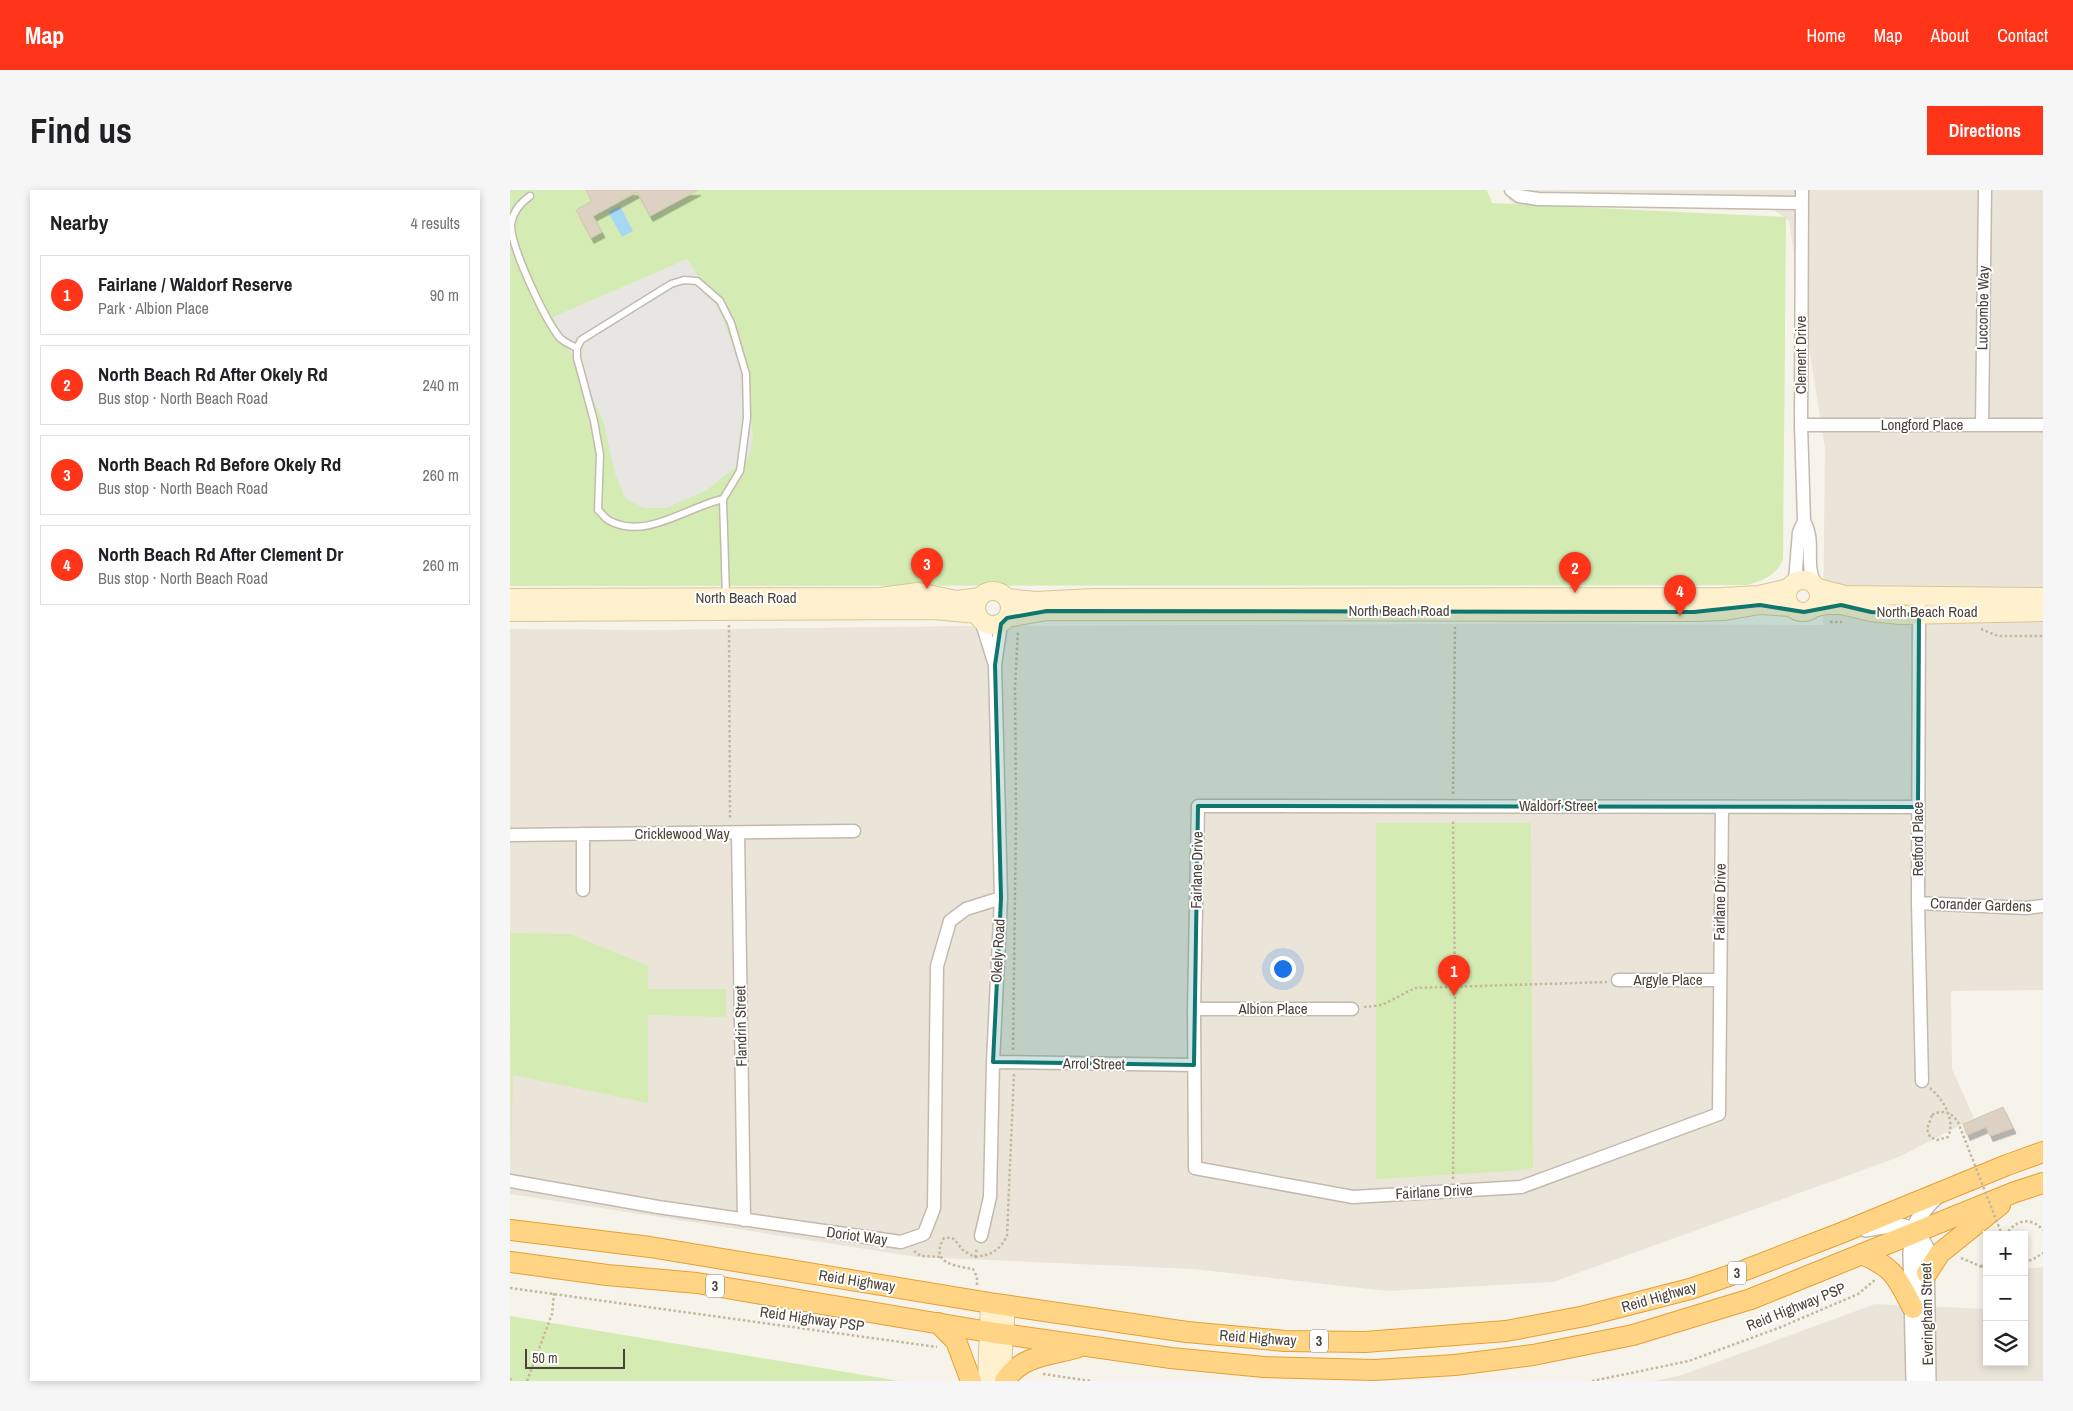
<!DOCTYPE html>
<meta charset="utf-8">
<style>
:root{--surface:#fff;--page:#f6f6f6;--text:#202124;--muted:#757577;--line:#e0e0e0;--accent:#ff351a}
body{margin:0;font-family:"Archivo Narrow",sans-serif;background:var(--page);color:var(--text)}
.controls{position:absolute;right:15px;bottom:15px;display:grid;overflow:hidden;border-radius:0px;box-shadow:0 2px 8px #0003}
.controls button{width:45px;height:45px;display:grid;place-items:center;padding:0;border:0;border-bottom:1px solid var(--line);background:var(--surface);color:var(--text);font:25px sans-serif}
.scale{position:absolute;left:15px;bottom:12px;width:100px;box-sizing:border-box;padding-left:5px;border:2px solid #4c4338;border-top:0;font-size:14px;line-height:18px;white-space:nowrap;color:#4c4338;-webkit-text-stroke:4px #fff;paint-order:stroke}
.you{position:absolute;left:772px;top:778px;width:18px;height:18px;margin:-12px;border:4px solid #fff;border-radius:50%;background:#1a73e8;box-shadow:0 0 0 8px #1a73e833}
.badge{display:grid;place-items:center;width:32px;height:32px;border-radius:50%;background:var(--accent);color:#fff;font-size:16px;font-weight:700}
.pin{position:absolute;translate:-50% -41px;filter:drop-shadow(0 1px 2px #0008)}
.pin::after{content:'';position:absolute;top:26px;width:18px;height:15px;background:inherit;clip-path:polygon(0 0,100% 0,50% 100%)}
.list{margin:0;padding:0;list-style:none}
h2{display:flex;justify-content:space-between;align-items:center;height:65px;margin:0;padding:0 20px;font-size:21px}
h2 small{font-size:16px;font-weight:400;color:var(--muted)}
.list li{display:grid;grid-template-columns:32px 1fr auto;gap:15px;align-items:center;box-sizing:border-box;height:80px;margin:0 10px 10px;padding:0 10px;border:1px solid var(--line);border-radius:0px}
.list b{display:block;font-size:19px;white-space:nowrap}
.list p{margin:0;font-size:16px;white-space:nowrap;color:var(--muted)}
.list em{font-size:16px;font-style:normal;color:var(--muted)}
.icon{flex:none;width:28px;height:28px;fill:none;stroke:currentColor;stroke-width:2;stroke-linecap:round;stroke-linejoin:round}
.map{position:relative;flex:none;width:1533px;height:1191px;overflow:hidden;border-radius:0px}
header{display:flex;align-items:center;gap:30px;box-sizing:border-box;height:70px;padding:0 25px;background:var(--accent);color:#fff}
header strong{font-size:24px}
nav{display:flex;gap:28px;margin-inline-start:auto;font-size:18px}
.intro{display:flex;align-items:center;justify-content:space-between;box-sizing:border-box;height:120px;padding:0 30px}
h1{margin:0;font-size:35px}
.button{padding:12px 22px;border-radius:0px;background:var(--accent);color:#fff;font-size:18px;font-weight:700}
main{display:flex;gap:30px;padding:0 30px}
aside{flex:1;background:var(--surface);border-radius:0px;box-shadow:0 2px 8px #0003}
.map>svg:first-child{display:block}
.residential{fill:#ebe5d9}
.green{fill:#d4ecb3}
.parking{fill:#e8e6e3}
.water{fill:#a6d7f5}
.building{fill:#dcd1c3;stroke:#d4c6b3;filter:url(#shadow)}
.lines{fill:none;stroke-linecap:round;stroke-linejoin:round}
.service-casing{stroke:#c3baad;stroke-width:9}
.minor-casing{stroke:#c3baad;stroke-width:15}
.tertiary-casing{stroke:#c3baad;stroke-width:18}
.secondary-casing{stroke:#d8c699;stroke-width:20}
.trunk-casing{stroke:#e69f35;stroke-width:22}
.path{stroke:#c5b69d;stroke-width:2.5;stroke-dasharray:2.5 2.5;stroke-linecap:butt}
.service{stroke:#fff;stroke-width:6}
.minor{stroke:#fff;stroke-width:12}
.tertiary{stroke:#fff;stroke-width:15}
.secondary{stroke:#fff1cd;stroke-width:18}
.trunk{stroke:#ffd485;stroke-width:20}
.path-bridge{stroke:#c5b69d;stroke-width:2.5;stroke-dasharray:2.5 2.5;stroke-linecap:butt}
.marked{fill:#0f766e;fill-opacity:0.2;stroke:#0f766e;stroke-width:4;stroke-linejoin:round}
.labels{text-anchor:middle;stroke-width:4;stroke-linejoin:round;paint-order:stroke}
.shield{fill:#fff;stroke:#827b74;stroke-width:1}
.shield-label{font-size:14px;font-weight:bold;fill:#4c4338}
.street-label{font-size:15px;fill:#4c4338;stroke:#fff}
</style>
<header>
<strong>Map</strong>
<nav><a>Home</a><a>Map</a><a>About</a><a>Contact</a></nav>
</header>
<div class="intro"><h1>Find us</h1><a class="button">Directions</a></div>
<main>
<aside>
<h2>Nearby<small>4 results</small></h2>
<ul class="list">
<li><span class="badge">1</span><div><b>Fairlane / Waldorf Reserve</b><p>Park · Albion Place</p></div><em>90 m</em></li>
<li><span class="badge">2</span><div><b>North Beach Rd After Okely Rd</b><p>Bus stop · North Beach Road</p></div><em>240 m</em></li>
<li><span class="badge">3</span><div><b>North Beach Rd Before Okely Rd</b><p>Bus stop · North Beach Road</p></div><em>260 m</em></li>
<li><span class="badge">4</span><div><b>North Beach Rd After Clement Dr</b><p>Bus stop · North Beach Road</p></div><em>260 m</em></li>
</ul>
</aside>
<div class="map">
<svg width="1533" height="1191" viewBox="0 0 1533 1191">
<defs>
<filter id="shadow"><feDropShadow dx="3" dy="5.5" stdDeviation="0" flood-color="#0004"/></filter>
</defs>
<rect width="100%" height="100%" fill="#f6f3eb"/>
<path class="residential" d="M 993,0 L 1533,0 L 1533,800 L 1441,801 L 1442,879 L 1464,928 L 1389,967 L 1043,1092 L 877,1101 L 684,1079 L 408,1067 L 0,1004 L 0,439 L 145,440 L 454,436 L 975,434 L 1313,435 L 1315,258 L 1279,31 L 1259,16 L 1004,16 Z
M 1533,1077 L 1533,1191 L 1143,1191 L 1169,1186 L 1365,1114 L 1477,1119 L 1477,1172 L 1514,1172 L 1514,1079 Z"/>
<path class="green" d="M 0,0 L 977,0 L 982,13 L 1276,27 L 1273,369 C 1266,386 1254,390 1237,395 L 0,396 Z
M 866,633 L 1021,633 L 1023,978 L 1001,981 L 866,989 Z
M 0,743 L 61,744 L 138,776 L 138,799 L 216,799 L 216,827 L 138,825 L 138,913 L 3,885 L 1,976 Z
M 0,1126 L 389,1191 L 0,1191 Z"/>
<path class="parking" d="M 177,69 L 211,123 L 238,199 L 243,246 L 239,266 L 197,300 L 157,318 L 134,318 L 115,308 L 105,283 L 93,230 L 43,127 Z"/>
<path class="water" d="M 110,16 L 123,41 L 112,47 L 98,22 Z"/>
<path class="building" d="M 76,0 L 188,0 L 140,26 L 127,2 L 83,26 L 92,42 L 81,48 L 66,20 L 82,11 Z
M 1493,917 L 1503,938 L 1480,946 L 1476,937 L 1457,945 L 1453,934 Z"/>
<g class="lines">
<g class="service-casing">
<path id="service" d="M 20,6 C 10,13 3,21 1,34 C 0,56 35,130 50,148 C 54,152 61,155 67,158
M 213,309 C 177,317 136,350 100,331 C 95,329 92,323 88,320 L 90,265 L 84,231 L 67,168 L 67,158 L 71,150 L 161,94 L 174,90 L 187,91 L 210,111 L 221,133 L 236,184 L 237,228 L 230,281 L 213,309 L 216,406"/>
</g>
<g class="minor-casing">
<path id="minor" d="M 1001,0 L 1009,6 L 1028,9 L 1292,13
M 1291,235 L 1533,235
M 1472,235 L 1475,0
M 1294,331 C 1306,353 1294,372 1305,394
M 1285,391 L 1289,342 L 1294,331 L 1291,235 L 1292,0
M 1409,416 L 1408,713 L 1412,891
M 471,430 L 484,472
M 1212,617 L 1209,924 L 1011,997 L 843,1007 L 685,978 L 684,819 L 688,616 L 1408,617
M 228,643 L 234,1030
M 73,644 L 73,700
M 0,645 L 344,641
M 1408,713 L 1516,718 L 1533,716
M 1108,790 L 1209,790
M 684,819 L 842,819
M 483,872 L 684,875
M 0,991 L 148,1017 L 391,1052 L 414,1044 L 424,1018 L 427,776 L 440,731 L 456,719 L 491,708
M 471,1046 L 480,1007 L 483,872 L 491,708 L 485,475 L 491,434"/>
</g>
<g class="tertiary-casing">
<path id="tertiary" d="M 1356,1039 C 1383,1034 1402,1030 1416,1058 L 1418,1191
M 1404,1191 L 1401,1064 C 1401,1040 1409,1021 1427,1006"/>
</g>
<g class="secondary-casing">
<path id="secondary" d="M1277 406a16 16 0 1 1 32 0a16 16 0 1 1-32 0Z
M 1308,398 L 1335,405 L 1533,407
M466 418a17 17 0 1 1 34 0a17 17 0 1 1-34 0Z
M 0,408 L 370,407 L 408,402 L 447,410 L 470,407
M 497,408 L 526,411 L 584,408 L 1212,407 L 1249,405 L 1278,398
M 1303,418 L 1315,415 L 1331,415 L 1361,422 L 1390,425 L 1533,422
M 0,422 L 424,420 L 467,424
M 497,428 L 537,421 L 1184,422 L 1215,421 L 1250,415 L 1281,417
M 477,1191 L 480,1113
M 491,1191 L 496,1116"/>
</g>
<g class="trunk-casing">
<path id="trunk" d="M 0,1040 L 140,1057 L 480,1113 L 677,1142 L 775,1151 L 855,1152 L 996,1141 L 1075,1126 L 1180,1099 L 1230,1082 L 1331,1043 L 1497,975 L 1533,962
M 1352,1064 C 1386,1079 1386,1087 1403,1118
M 0,1072 L 97,1085 L 187,1093 L 479,1142 L 661,1168 L 754,1177 L 864,1180 L 945,1175 L 1023,1165 L 1123,1145 L 1241,1109 L 1505,1002 L 1533,993
M 1417,1083 L 1430,1063 L 1490,1015
M 428,1133 L 446,1151 L 461,1191
M 495,1191 C 510,1166 540,1165 566,1158"/>
</g>
<path class="path" d="M 1320,432 L 1332,432
M 219,435 L 220,629
M 1471,439 L 1488,446 L 1533,446
M 943,604 L 945,437
M 854,817 L 872,815 L 905,798 L 1097,792
M 503,860 L 506,626 L 505,498 L 508,441
M 1420,898 C 1433,909 1446,930 1438,947 L 1427,950 L 1420,947 L 1417,939 L 1422,925
M 943,989 L 945,796 L 943,629
M 1495,1045 C 1506,1030 1520,1026 1533,1040
M 404,1061 L 411,1066 L 431,1067
M 465,1067 C 481,1065 489,1061 497,1046 L 504,883
M 1451,1068 L 1477,1079
M 1514,1071 L 1522,1070 L 1533,1063
M 1471,1077 L 1477,1070
M 467,1095 L 467,1087 L 463,1079 C 445,1076 419,1073 434,1048 C 447,1046 445,1053 454,1061 C 457,1063 461,1065 465,1067 L 467,1058
M 0,1098 L 427,1157
M 533,1184 L 581,1191
M 0,1188 L 1,1191
M 17,1191 L 42,1124 L 44,1103
M 1082,1191 L 1179,1171 L 1271,1137 L 1348,1104 L 1366,1089"/>
<use href="#service" class="service"/>
<use href="#minor" class="minor"/>
<use href="#tertiary" class="tertiary"/>
<use href="#secondary" class="secondary"/>
<use href="#trunk" class="trunk"/>
<path class="path-bridge" d="M 1422,925 C 1433,919 1441,922 1448,932 L 1492,1045"/>
</g>
<path class="marked" d="M 1250,415 L 1294,422 L 1331,415 L 1361,422 L 1409,425 L 1408,617 L 688,616 L 684,875 L 483,872 L 491,708 L 485,475 L 491,434 L 497,428 L 537,421 L 1184,422 Z"/>
<g class="labels">
<g class="shield">
<rect x="1218" y="1071.5" width="18" height="23" rx="4"/>
<rect x="196" y="1084.5" width="18" height="23" rx="4"/>
<rect x="800" y="1139.5" width="18" height="23" rx="4"/>
</g>
<g class="shield-label">
<text x="1227" y="1088">3</text>
<text x="205" y="1101">3</text>
<text x="809" y="1156">3</text>
</g>
<g class="street-label">
<text transform="translate(1473 118) rotate(-89)" y="5">Luccombe Way</text>
<text transform="translate(1291 165) rotate(-90)" y="5">Clement Drive</text>
<text x="1412" y="240">Longford Place</text>
<text x="236" y="413">North Beach Road</text>
<text x="889" y="426">North Beach Road</text>
<text x="1417" y="427">North Beach Road</text>
<text x="1048" y="621">Waldorf Street</text>
<text x="172" y="649">Cricklewood Way</text>
<text transform="translate(1408 649) rotate(-90)" y="5">Retford Place</text>
<text transform="translate(687 680) rotate(-89)" y="5">Fairlane Drive</text>
<text transform="translate(1210 712) rotate(-89)" y="5">Fairlane Drive</text>
<text transform="translate(1471 715) rotate(2)" y="5">Corander Gardens</text>
<text transform="translate(488 761) rotate(-87)" y="5">Okely Road</text>
<text x="1158" y="795">Argyle Place</text>
<text x="763" y="824">Albion Place</text>
<text transform="translate(231 836) rotate(-91)" y="5">Flandrin Street</text>
<text transform="translate(584 874) rotate(1)" y="5">Arrol Street</text>
<text transform="translate(924 1002) rotate(-3)" y="5">Fairlane Drive</text>
<text transform="translate(347 1046) rotate(8)" y="5">Doriot Way</text>
<text transform="translate(347 1091) rotate(9)" y="5">Reid Highway</text>
<text transform="translate(1149 1107) rotate(-16)" y="5">Reid Highway</text>
<text transform="translate(1286 1117) rotate(-22)" y="5">Reid Highway PSP</text>
<text transform="translate(1417 1124) rotate(-91)" y="5">Everingham Street</text>
<text transform="translate(302 1129) rotate(8)" y="5">Reid Highway PSP</text>
<text transform="translate(748 1148) rotate(4)" y="5">Reid Highway</text>
</g>
</g>
</svg>
<div class="controls">
<button>+</button>
<button>−</button>
<button><svg class="icon" aria-label="layers" viewBox="0 0 24 24"><path d="M12 4l9 5-9 5-9-5zM3 14l9 5 9-5"/></svg></button>
</div>
<div class="scale">50 m</div>
<div class="you"></div>
<div class="pin badge" style="left:944px;top:806px">1</div>
<div class="pin badge" style="left:1065px;top:403px">2</div>
<div class="pin badge" style="left:417px;top:399px">3</div>
<div class="pin badge" style="left:1170px;top:426px">4</div>
</div>
</main>
